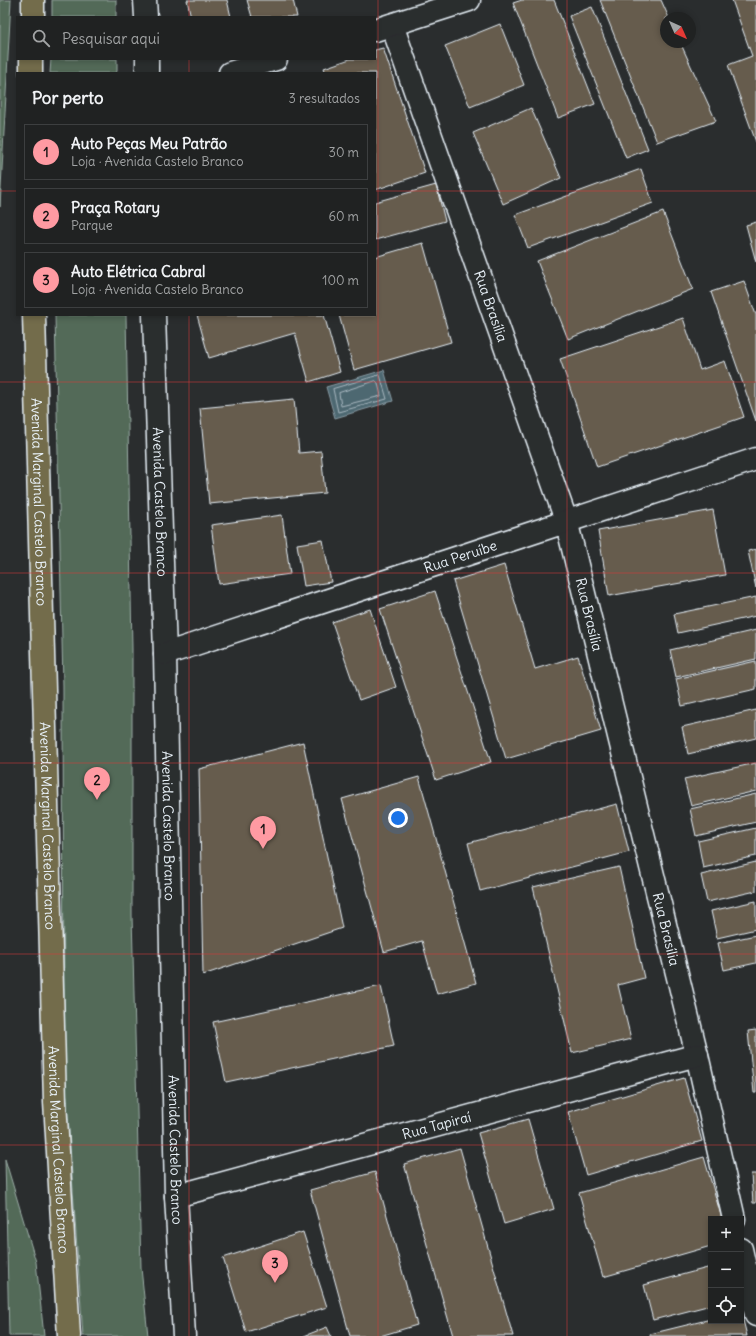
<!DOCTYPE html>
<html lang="pt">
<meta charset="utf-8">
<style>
:root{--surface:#202222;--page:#2d2f2f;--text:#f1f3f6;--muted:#a2a4a5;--line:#3d3f40;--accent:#ff9aa2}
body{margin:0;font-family:Delius,sans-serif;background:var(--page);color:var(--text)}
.controls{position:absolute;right:12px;bottom:12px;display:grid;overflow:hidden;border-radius:0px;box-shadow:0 2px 6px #0003}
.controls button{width:36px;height:36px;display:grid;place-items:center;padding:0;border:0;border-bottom:1px solid var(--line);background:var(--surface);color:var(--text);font:20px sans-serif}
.compass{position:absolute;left:660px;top:12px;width:36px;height:36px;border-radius:50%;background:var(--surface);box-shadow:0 2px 6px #0003;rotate:135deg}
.you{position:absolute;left:398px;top:818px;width:14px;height:14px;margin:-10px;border:3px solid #fff;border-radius:50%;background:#1a73e8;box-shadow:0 0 0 6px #1a73e833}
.badge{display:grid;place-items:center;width:26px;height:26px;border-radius:50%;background:var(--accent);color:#111;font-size:13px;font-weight:700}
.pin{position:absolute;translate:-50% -33px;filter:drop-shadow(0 1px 2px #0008)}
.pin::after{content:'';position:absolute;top:21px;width:14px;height:12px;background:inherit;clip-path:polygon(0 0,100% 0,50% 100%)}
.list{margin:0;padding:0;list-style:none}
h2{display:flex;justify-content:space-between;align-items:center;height:52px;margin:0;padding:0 16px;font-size:17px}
h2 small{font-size:13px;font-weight:400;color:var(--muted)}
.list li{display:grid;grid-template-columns:26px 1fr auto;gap:12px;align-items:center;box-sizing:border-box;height:56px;margin:0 8px 8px;padding:0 8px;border:1px solid var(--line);border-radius:0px}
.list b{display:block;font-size:15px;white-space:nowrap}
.list p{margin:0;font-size:13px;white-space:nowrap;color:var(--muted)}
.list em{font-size:13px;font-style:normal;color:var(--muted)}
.icon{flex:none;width:22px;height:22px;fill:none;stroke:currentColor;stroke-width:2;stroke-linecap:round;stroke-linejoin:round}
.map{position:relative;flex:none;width:756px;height:1336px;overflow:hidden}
.search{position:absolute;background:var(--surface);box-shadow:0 2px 6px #0003;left:16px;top:16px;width:360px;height:44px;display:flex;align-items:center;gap:10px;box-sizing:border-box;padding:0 14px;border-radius:0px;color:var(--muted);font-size:15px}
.panel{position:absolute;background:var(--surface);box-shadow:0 2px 6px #0003;left:16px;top:72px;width:360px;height:244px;border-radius:0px}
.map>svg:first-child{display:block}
.green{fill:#526b58;stroke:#9daea8}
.water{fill:#4d6771;stroke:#8b9ea7}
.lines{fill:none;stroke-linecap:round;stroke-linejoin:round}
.shore{stroke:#aabac2;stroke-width:1}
.building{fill:#665c4e;stroke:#e8f1f8}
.minor-casing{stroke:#e8f1f8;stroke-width:25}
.primary-casing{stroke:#e8f1f8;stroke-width:25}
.minor{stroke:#2a2d2e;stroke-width:22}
.primary{stroke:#736c4b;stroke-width:22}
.grid{fill:none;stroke:#d83c3d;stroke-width:1;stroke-opacity:0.55}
.labels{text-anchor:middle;stroke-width:3.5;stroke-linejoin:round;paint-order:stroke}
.street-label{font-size:14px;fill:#e8f1f8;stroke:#2a2d2e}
</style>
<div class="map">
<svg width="756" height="1336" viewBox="0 0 756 1336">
<rect width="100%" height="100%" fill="#2a2d2e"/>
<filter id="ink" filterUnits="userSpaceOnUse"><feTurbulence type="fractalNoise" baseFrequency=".025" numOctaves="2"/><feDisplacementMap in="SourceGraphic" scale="8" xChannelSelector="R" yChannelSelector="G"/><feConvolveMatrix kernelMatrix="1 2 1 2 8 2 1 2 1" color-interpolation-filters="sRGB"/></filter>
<g filter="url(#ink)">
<path class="green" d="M 0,0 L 11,0 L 0,207 Z
M 52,0 L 116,0 L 116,17 L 52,17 Z
M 51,59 L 117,59 L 117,71 L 116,73 L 50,73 Z
M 55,315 L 126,315 L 132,649 L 132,915 L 141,1268 L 148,1336 L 83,1336 L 64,1058 L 63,686 Z
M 5,1159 L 36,1262 L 44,1336 L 9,1336 Z"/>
<path class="water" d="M 384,370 L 393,401 L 335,418 L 326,387 Z"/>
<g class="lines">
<path class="shore" d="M 380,375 L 387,399 L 338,412 L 333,389 Z
M 376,381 L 378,383 L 381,396 L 341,406 L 339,393 Z"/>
</g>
<path class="building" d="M 187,0 L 227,0 L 231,17 L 191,17 Z
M 247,0 L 293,0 L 297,17 L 252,17 Z
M 522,0 L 554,0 L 595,104 L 558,118 L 513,3 Z
M 600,0 L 661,0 L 669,18 L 666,18 L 666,42 L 680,42 L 716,121 L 657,142 Z
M 732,0 L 756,0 L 756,142 L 728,65 L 752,56 Z
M 592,7 L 648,149 L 626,158 L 569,16 Z
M 500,24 L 524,85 L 470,107 L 445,46 Z
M 383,48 L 425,173 L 375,190 L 375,73 L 326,73 L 324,68 L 350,59 L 375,59 L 375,50 Z
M 531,108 L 561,178 L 503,204 L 473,133 Z
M 641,169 L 653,203 L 528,248 L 515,215 Z
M 436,185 L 445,221 L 375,240 L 375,202 Z
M 663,212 L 693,289 L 568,339 L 537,261 Z
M 756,222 L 756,262 L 746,225 Z
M 423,243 L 451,342 L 354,370 L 339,315 L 375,315 L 375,257 Z
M 744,281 L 756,315 L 756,421 L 711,292 Z
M 197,315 L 324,315 L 340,372 L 309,382 L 295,333 L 209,358 Z
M 683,318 L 700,370 L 725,361 L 744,417 L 597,467 L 560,359 Z
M 294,399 L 299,453 L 321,451 L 325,493 L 209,504 L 200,408 Z
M 713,510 L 725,575 L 609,596 L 598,531 Z
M 282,515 L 290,574 L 219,584 L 211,525 Z
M 323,540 L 331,582 L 304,586 L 297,544 Z
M 756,549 L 756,588 L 748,551 Z
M 504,565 L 535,669 L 578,656 L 601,731 L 506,759 L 453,581 Z
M 435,591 L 491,762 L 436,780 L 380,609 Z
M 756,597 L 756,616 L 678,633 L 674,614 Z
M 370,609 L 396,687 L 359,700 L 332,622 Z
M 756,630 L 756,659 L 676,677 L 670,650 Z
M 756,661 L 756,689 L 682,706 L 676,679 Z
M 756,710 L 756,738 L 688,754 L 682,727 Z
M 303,742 L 342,928 L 203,975 L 199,769 Z
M 756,763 L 756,791 L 691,806 L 684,779 Z
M 419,777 L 476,983 L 437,994 L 422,941 L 384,952 L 342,799 Z
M 756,794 L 756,822 L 696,836 L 690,809 Z
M 617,804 L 629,852 L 480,891 L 468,843 Z
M 756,828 L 756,856 L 703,868 L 698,841 Z
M 756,862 L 756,891 L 707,902 L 701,875 Z
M 619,867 L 644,978 L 618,985 L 631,1039 L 572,1053 L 533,887 Z
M 756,901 L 756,929 L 717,938 L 711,911 Z
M 756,935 L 756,963 L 724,970 L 718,943 Z
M 381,986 L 394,1046 L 226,1082 L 213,1022 Z
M 756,1030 L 756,1093 L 754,1093 L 748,1031 Z
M 684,1078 L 702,1141 L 586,1175 L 568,1112 Z
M 528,1119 L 554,1209 L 504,1224 L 478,1133 Z
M 460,1148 L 513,1336 L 453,1336 L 404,1164 Z
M 704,1157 L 722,1219 L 711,1219 L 711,1246 L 603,1277 L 579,1193 Z
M 375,1172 L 417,1325 L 380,1336 L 350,1336 L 310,1190 Z
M 751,1174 L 756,1174 L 756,1203 L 753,1203 Z
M 303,1232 L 327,1307 L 246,1332 L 223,1258 Z
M 711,1267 L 711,1305 L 653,1320 L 644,1285 Z
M 741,1312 L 747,1336 L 650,1336 L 650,1334 L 711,1319 L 711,1321 L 741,1321 Z
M 327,1327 L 331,1336 L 304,1336 Z"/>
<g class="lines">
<g class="minor-casing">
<g id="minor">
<path d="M 145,0 L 146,17"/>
<path id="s1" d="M 392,25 L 566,520 L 697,1055 L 734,1219"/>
<path d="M 375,30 L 469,0"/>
<path d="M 147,59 L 147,73"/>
<path d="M 230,73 L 276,59"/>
<path id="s2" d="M 154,315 L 165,654 L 176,1196 L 184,1336"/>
<path id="s3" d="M 165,654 L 756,459"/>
<path id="s4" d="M 176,1196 L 697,1055"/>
<path d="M 741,1249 L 756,1315"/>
</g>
</g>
<g class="primary-casing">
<g id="primary">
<path d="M 33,17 L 33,0"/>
<path d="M 31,73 L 31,59"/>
<path id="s5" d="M 34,315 L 55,1102 L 69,1336"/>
</g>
</g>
<use href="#minor" class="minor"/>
<use href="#primary" class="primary"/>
</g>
</g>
<path class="grid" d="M 189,0 L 189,17M 378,0 L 378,1336M 567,0 L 567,1336M 189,59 L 189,73M 0,191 L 17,191M 375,191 L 756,191M 189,315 L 189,1336M 0,382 L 756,382M 0,573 L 756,573M 0,763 L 756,763M 0,954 L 756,954M 0,1145 L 756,1145"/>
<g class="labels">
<g class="street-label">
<text dy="5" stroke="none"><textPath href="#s1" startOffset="298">Rua Brasília</textPath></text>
<text dy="5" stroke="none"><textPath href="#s5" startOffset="187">Avenida Marginal Castelo Branco</textPath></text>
<text dy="5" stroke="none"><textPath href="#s2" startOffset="187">Avenida Castelo Branco</textPath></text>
<text dy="5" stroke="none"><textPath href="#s3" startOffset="311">Rua Peruíbe</textPath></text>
<text dy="5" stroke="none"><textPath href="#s1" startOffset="622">Rua Brasília</textPath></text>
<text dy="5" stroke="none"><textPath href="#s5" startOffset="511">Avenida Marginal Castelo Branco</textPath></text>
<text dy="5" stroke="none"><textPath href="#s2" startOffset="511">Avenida Castelo Branco</textPath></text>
<text dy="5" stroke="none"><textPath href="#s1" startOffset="946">Rua Brasília</textPath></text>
<text dy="5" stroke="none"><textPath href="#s4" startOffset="270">Rua Tapiraí</textPath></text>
<text dy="5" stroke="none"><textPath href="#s5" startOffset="835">Avenida Marginal Castelo Branco</textPath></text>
<text dy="5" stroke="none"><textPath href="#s2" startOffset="835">Avenida Castelo Branco</textPath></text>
</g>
</g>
</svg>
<div class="controls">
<button>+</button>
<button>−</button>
<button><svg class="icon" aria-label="locate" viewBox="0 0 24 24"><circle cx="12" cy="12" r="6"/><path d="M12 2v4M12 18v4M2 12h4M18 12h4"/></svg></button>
</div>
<svg class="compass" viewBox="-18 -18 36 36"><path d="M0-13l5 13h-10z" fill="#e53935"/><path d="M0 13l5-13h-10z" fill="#a2a4a5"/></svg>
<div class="you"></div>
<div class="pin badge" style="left:263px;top:849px">1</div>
<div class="pin badge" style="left:97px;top:800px">2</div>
<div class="pin badge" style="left:275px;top:1283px">3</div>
<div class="search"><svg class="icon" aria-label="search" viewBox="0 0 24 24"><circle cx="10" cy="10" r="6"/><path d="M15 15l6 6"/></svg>Pesquisar aqui</div>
<section class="panel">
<h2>Por perto<small>3 resultados</small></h2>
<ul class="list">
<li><span class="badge">1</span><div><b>Auto Peças Meu Patrão</b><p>Loja · Avenida Castelo Branco</p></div><em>30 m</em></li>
<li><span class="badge">2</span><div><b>Praça Rotary</b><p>Parque</p></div><em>60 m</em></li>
<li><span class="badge">3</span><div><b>Auto Elétrica Cabral</b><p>Loja · Avenida Castelo Branco</p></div><em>100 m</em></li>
</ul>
</section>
</div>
